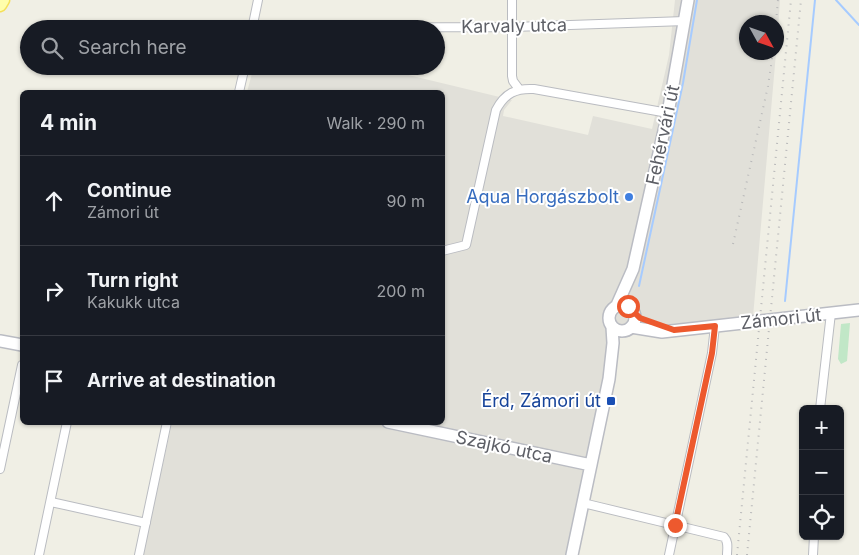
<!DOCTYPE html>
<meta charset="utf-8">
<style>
:root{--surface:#171b24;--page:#242831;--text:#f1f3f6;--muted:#9ea1a6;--line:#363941}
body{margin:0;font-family:Inter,sans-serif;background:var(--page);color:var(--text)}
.controls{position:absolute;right:15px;bottom:15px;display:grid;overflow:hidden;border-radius:8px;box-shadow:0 1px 4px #0004}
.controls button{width:45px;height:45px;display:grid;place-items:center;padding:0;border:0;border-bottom:1px solid var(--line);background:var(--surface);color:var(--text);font:25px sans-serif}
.compass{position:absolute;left:739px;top:15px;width:45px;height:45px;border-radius:50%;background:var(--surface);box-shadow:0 1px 4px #0004;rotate:130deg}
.stop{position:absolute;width:15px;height:15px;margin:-11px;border:4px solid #ed592e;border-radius:50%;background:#fff}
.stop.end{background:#ed592e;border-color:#fff;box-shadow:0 1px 5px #0008}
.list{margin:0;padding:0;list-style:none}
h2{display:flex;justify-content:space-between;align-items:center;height:65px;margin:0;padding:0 20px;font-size:21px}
h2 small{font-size:16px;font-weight:400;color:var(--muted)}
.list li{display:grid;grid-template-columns:32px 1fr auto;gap:15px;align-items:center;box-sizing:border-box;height:90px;padding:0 20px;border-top:1px solid var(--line)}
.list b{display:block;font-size:19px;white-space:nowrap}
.list p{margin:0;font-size:16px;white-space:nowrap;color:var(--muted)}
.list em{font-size:16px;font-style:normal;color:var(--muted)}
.icon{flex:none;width:28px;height:28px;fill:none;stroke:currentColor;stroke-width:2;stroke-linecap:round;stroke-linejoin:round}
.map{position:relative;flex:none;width:859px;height:555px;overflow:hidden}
.search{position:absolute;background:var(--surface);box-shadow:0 1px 4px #0004;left:20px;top:20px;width:425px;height:55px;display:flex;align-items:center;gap:12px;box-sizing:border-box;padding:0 18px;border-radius:28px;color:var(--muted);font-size:19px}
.panel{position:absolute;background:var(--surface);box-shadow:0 1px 4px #0004;left:20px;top:90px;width:425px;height:335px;border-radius:8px}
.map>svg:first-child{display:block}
.industrial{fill:#e1e0d9}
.green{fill:#c1e7c7}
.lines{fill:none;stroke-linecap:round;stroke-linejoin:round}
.stream{stroke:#a6cbff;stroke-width:2}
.street-casing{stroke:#babcc1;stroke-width:10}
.secondary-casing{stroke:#babcc3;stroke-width:14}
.primary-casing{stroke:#f5e059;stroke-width:15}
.street{stroke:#fff;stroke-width:8}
.secondary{stroke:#fff;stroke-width:11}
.primary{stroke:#fffeab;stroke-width:12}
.rail{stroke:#b8b8b9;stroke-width:2;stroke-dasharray:1 6;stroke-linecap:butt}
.route{stroke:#ed592e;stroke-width:6}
.shop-dot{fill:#3f7fe0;stroke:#fff;stroke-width:2}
.transit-dot{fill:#1a4fb4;stroke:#fff;stroke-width:2}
.labels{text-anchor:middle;stroke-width:4;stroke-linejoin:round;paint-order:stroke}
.street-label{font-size:18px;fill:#5d5f66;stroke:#fff}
.shop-label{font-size:18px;fill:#366cbe;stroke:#fff;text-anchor:end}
.transit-label{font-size:18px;fill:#164399;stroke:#fff;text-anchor:end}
</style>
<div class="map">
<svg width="859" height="555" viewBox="0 0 859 555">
<rect width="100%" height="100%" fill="#f0efe5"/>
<path class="industrial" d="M 675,0 L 780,0 L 777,44 L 776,22 L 746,22 L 746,52 L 776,53 L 753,317 L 612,329 L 587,466 L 567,555 L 143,555 L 172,423 L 442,422 L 442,92 L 247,92 L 254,66 L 371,66 L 512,100 L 504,110 L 503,116 L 588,135 L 593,116 L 652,129 L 669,55 Z"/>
<path class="green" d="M 850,323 L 847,361 L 841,364 L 838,359 L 841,324 Z"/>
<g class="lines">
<path class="stream" d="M 836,0 L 859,25
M 639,286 L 683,83 L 697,0
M 785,301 L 815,0"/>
<g class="street-casing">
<path id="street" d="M 512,0 L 512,76 L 513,81 L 519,89
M 252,28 L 513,27 L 685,21
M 252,29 L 258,0
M 239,92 L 245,66
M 442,251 L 466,245 L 496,110 C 505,93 516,88 534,89 L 668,113
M 820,409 L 831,313
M 0,469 L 22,365
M 51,502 L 146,523
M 583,503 L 724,537 C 729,542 727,548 727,555
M 39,555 L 67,422
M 139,555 L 167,422
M 669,555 L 712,353 L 715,326
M 813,555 L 814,536"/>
</g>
<g class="secondary-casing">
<path id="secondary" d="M609 318a13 13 0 1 1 26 0a13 13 0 1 1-26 0Z
M 617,305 L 633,269 L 668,113 L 688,0
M 631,327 L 662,332 L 859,310
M 0,341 L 22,345
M 388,422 L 591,465
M 572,555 L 609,379 L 613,343 L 612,327"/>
</g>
<g class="primary-casing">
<path id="primary" d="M 0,5 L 3,0"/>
</g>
<use href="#street" class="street"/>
<use href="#secondary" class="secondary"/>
<use href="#primary" class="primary"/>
<path class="rail" d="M 776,22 L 778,0
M 733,244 L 768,86 L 773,52
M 737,555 L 791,0
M 747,555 L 801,0"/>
</g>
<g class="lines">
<path class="route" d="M 628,306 L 640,318 L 674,330 L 715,326 L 712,353 L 675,525"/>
</g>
<circle class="shop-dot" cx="629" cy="197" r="5"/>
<rect class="transit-dot" x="606" y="396" width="10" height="10" rx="2.5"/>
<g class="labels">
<g class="street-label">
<text transform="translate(514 26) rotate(-1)" y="6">Karvaly utca</text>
<text transform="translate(663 135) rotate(-78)" y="6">Fehérvári út</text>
<text transform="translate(781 319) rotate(-6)" y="6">Zámori út</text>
<text transform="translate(504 447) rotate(12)" y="6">Szajkó utca</text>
</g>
<g class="shop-label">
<text x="619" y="203">Aqua Horgászbolt</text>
</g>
<g class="transit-label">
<text x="601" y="407">Érd, Zámori út</text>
</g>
</g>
</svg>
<div class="controls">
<button>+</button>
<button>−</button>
<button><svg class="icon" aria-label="locate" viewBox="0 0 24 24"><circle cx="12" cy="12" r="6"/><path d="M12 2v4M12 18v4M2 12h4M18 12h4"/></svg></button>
</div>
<svg class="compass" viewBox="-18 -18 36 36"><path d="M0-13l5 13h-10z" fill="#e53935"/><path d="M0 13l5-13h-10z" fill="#9ea1a6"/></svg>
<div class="stop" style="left:628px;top:306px"></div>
<div class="stop end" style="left:675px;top:525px"></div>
<div class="search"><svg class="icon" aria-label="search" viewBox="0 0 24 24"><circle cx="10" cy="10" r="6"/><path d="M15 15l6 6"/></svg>Search here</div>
<section class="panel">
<h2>4 min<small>Walk · 290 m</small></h2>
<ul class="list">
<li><svg class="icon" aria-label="ahead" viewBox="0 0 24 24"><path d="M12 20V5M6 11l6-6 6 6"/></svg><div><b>Continue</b><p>Zámori út</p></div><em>90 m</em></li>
<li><svg class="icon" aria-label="right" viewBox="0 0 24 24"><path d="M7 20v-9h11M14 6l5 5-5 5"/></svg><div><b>Turn right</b><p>Kakukk utca</p></div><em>200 m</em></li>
<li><svg class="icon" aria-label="arrive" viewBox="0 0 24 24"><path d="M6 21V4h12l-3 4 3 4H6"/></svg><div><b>Arrive at destination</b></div></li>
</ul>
</section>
</div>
